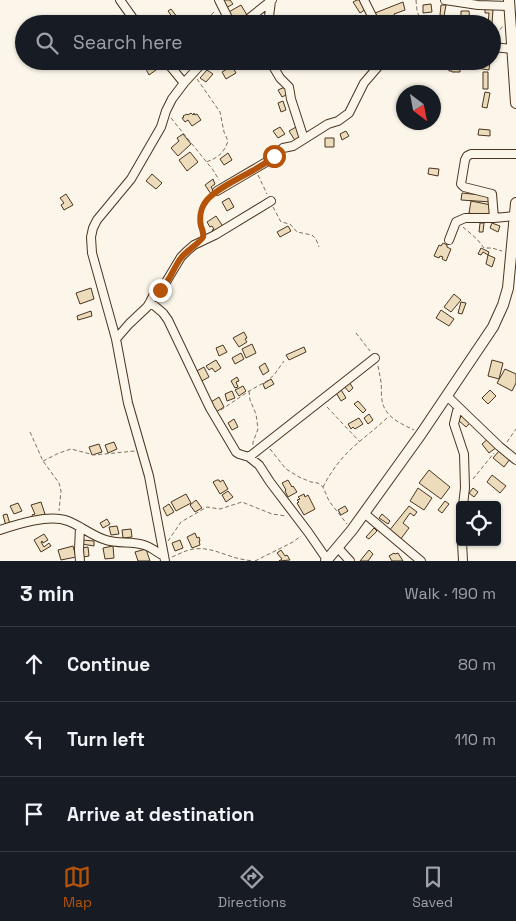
<!DOCTYPE html>
<meta charset="utf-8">
<style>
:root{--surface:#171b24;--page:#242831;--text:#f1f3f6;--muted:#9ea1a6;--line:#363941;--accent:#b45309}
body{margin:0;font-family:"Space Grotesk",sans-serif;background:var(--page);color:var(--text)}
.controls{position:absolute;right:15px;bottom:15px;display:grid;overflow:hidden;border-radius:5px;box-shadow:0 1px 4px #0004}
.controls button{width:45px;height:45px;display:grid;place-items:center;padding:0;border:0;border-bottom:1px solid var(--line);background:var(--surface);color:var(--text);font:25px sans-serif}
.compass{position:absolute;left:396px;top:85px;width:45px;height:45px;border-radius:50%;background:var(--surface);box-shadow:0 1px 4px #0004;rotate:148deg}
.stop{position:absolute;width:15px;height:15px;margin:-11px;border:4px solid #b45309;border-radius:50%;background:#fff}
.stop.end{background:#b45309;border-color:#fff;box-shadow:0 1px 5px #0008}
.list{margin:0;padding:0;list-style:none}
h2{display:flex;justify-content:space-between;align-items:center;height:65px;margin:0;padding:0 20px;font-size:21px}
h2 small{font-size:16px;font-weight:400;color:var(--muted)}
.list li{display:grid;grid-template-columns:32px 1fr auto;gap:15px;align-items:center;box-sizing:border-box;height:75px;padding:0 20px;border-top:1px solid var(--line)}
.list b{display:block;font-size:19px;white-space:nowrap}
.list em{font-size:16px;font-style:normal;color:var(--muted)}
.icon{flex:none;width:28px;height:28px;fill:none;stroke:currentColor;stroke-width:2;stroke-linecap:round;stroke-linejoin:round}
.map{position:relative;flex:none;width:516px;height:561px;overflow:hidden}
.search{position:absolute;background:var(--surface);box-shadow:0 1px 4px #0004;left:15px;right:15px;top:15px;height:55px;display:flex;align-items:center;gap:12px;box-sizing:border-box;padding:0 18px;border-radius:28px;color:var(--muted);font-size:19px}
.sheet{height:290px;background:var(--surface)}
nav{display:flex;justify-content:space-around;align-items:center;box-sizing:border-box;height:70px;border-top:1px solid var(--line);background:var(--surface);font-size:14px;color:var(--muted)}
nav a{display:grid;justify-items:center;gap:2px}
nav .on{color:var(--accent)}
.map>svg:first-child{display:block}
.building{fill:#ecdcbc;stroke:#4a3520}
.lines{fill:none;stroke-linecap:round;stroke-linejoin:round}
.minor-casing{stroke:#4a3520;stroke-width:10}
.major-casing{stroke:#4a3520;stroke-width:12}
.path{stroke:#7f6f5c;stroke-width:1;stroke-dasharray:4 2.5;stroke-linecap:butt}
.minor{stroke:#fbf6e9;stroke-width:8}
.major{stroke:#fbf6e9;stroke-width:10}
.route{stroke:#b45309;stroke-width:6}
</style>
<div class="map">
<svg width="516" height="561" viewBox="0 0 516 561">
<rect width="100%" height="100%" fill="#fbf6e9"/>
<path class="building" d="M 221,0 L 230,0 L 233,4 L 226,8 Z
M 357,0 L 363,0 L 366,9 L 360,13 L 353,2 Z
M 403,2 L 405,10 L 394,14 L 396,18 L 389,21 L 387,17 L 377,20 L 375,13 Z
M 431,4 L 432,12 L 423,13 L 423,5 Z
M 241,5 L 247,15 L 234,24 L 227,13 Z
M 441,5 L 446,5 L 444,16 L 440,15 Z
M 171,9 L 178,18 L 175,21 L 168,11 Z
M 485,9 L 493,9 L 492,24 L 488,24 L 489,13 L 485,13 Z
M 461,11 L 469,11 L 470,24 L 461,24 Z
M 356,15 L 361,23 L 342,24 L 342,23 Z
M 157,16 L 161,24 L 148,24 L 147,22 Z
M 288,16 L 292,23 L 276,24 L 276,23 Z
M 125,18 L 129,24 L 115,24 Z
M 150,61 L 152,61 L 156,70 L 149,75 L 144,65 Z
M 458,61 L 458,63 L 460,63 L 460,72 L 452,72 L 452,71 L 449,71 L 449,62 Z
M 477,61 L 490,61 L 489,70 L 476,68 Z
M 232,66 L 236,73 L 226,79 L 222,72 Z
M 207,70 L 213,74 L 206,82 L 200,78 Z
M 483,72 L 488,72 L 488,89 L 483,89 Z
M 285,87 L 288,94 L 282,97 L 278,90 Z
M 485,92 L 490,93 L 487,108 L 482,107 Z
M 283,101 L 286,110 L 281,112 L 278,103 Z
M 191,113 L 193,115 L 194,113 L 195,115 L 197,114 L 201,120 L 192,126 L 188,120 L 185,122 L 182,118 L 184,117 L 183,116 L 187,114 L 188,115 Z
M 280,127 L 285,134 L 278,138 L 273,131 Z
M 296,127 L 302,138 L 296,142 L 289,131 Z
M 479,129 L 490,130 L 490,136 L 478,135 Z
M 346,131 L 349,136 L 342,140 L 340,134 Z
M 183,134 L 191,144 L 178,156 L 171,148 L 179,141 L 177,138 Z
M 325,138 L 334,138 L 334,147 L 325,147 Z
M 190,152 L 198,162 L 187,171 L 179,160 Z
M 228,153 L 232,160 L 224,165 L 220,159 Z
M 429,168 L 439,169 L 438,176 L 428,174 Z
M 152,174 L 162,183 L 156,189 L 146,181 Z
M 213,179 L 215,184 L 211,187 L 214,192 L 211,194 L 205,185 Z
M 462,193 L 491,196 L 491,202 L 461,200 Z
M 66,194 L 73,205 L 64,210 L 61,205 L 64,203 L 60,198 Z
M 229,198 L 234,207 L 227,211 L 222,202 Z
M 471,201 L 491,205 L 489,217 L 469,213 Z
M 216,216 L 224,228 L 215,234 L 212,230 L 214,229 L 212,226 L 210,227 L 207,222 Z
M 480,223 L 484,223 L 483,232 L 479,232 Z
M 492,223 L 500,226 L 498,232 L 490,228 Z
M 288,226 L 291,231 L 280,237 L 277,232 Z
M 443,243 L 447,245 L 447,247 L 451,249 L 446,261 L 442,259 L 443,257 L 440,256 L 439,258 L 434,256 L 439,245 L 441,246 Z
M 481,248 L 489,252 L 488,255 L 483,252 L 481,255 L 478,254 Z
M 488,255 L 495,258 L 492,267 L 486,264 Z
M 91,288 L 94,299 L 80,304 L 76,293 Z
M 454,294 L 461,300 L 451,312 L 444,307 Z
M 461,302 L 466,303 L 462,314 L 458,313 Z
M 441,310 L 454,319 L 449,326 L 436,318 Z
M 91,311 L 92,316 L 78,320 L 77,316 Z
M 244,332 L 247,338 L 245,339 L 247,342 L 239,347 L 233,338 Z
M 252,344 L 256,353 L 246,358 L 242,349 Z
M 223,345 L 227,352 L 219,356 L 216,348 Z
M 304,347 L 306,352 L 289,360 L 286,355 Z
M 241,353 L 244,359 L 235,364 L 232,358 Z
M 216,360 L 221,368 L 215,372 L 212,368 L 209,370 L 206,366 Z
M 492,360 L 503,363 L 499,379 L 488,376 Z
M 265,363 L 269,371 L 263,375 L 259,367 Z
M 204,367 L 209,377 L 200,382 L 195,372 Z
M 505,369 L 516,374 L 516,383 L 512,391 L 497,383 Z
M 237,377 L 239,381 L 236,382 L 238,387 L 235,388 L 231,381 Z
M 271,379 L 274,384 L 265,389 L 263,384 Z
M 349,382 L 353,388 L 349,392 L 344,386 Z
M 243,386 L 246,391 L 239,396 L 235,390 Z
M 340,388 L 346,398 L 341,401 L 335,391 Z
M 490,390 L 496,396 L 488,404 L 482,398 Z
M 232,391 L 235,398 L 227,401 L 225,394 Z
M 219,397 L 224,407 L 216,412 L 211,402 Z
M 358,401 L 366,410 L 363,413 L 354,404 Z
M 369,414 L 373,420 L 368,424 L 364,418 Z
M 463,415 L 471,422 L 466,427 L 458,420 Z
M 359,418 L 363,424 L 355,429 L 353,427 L 351,429 L 348,424 Z
M 234,419 L 238,427 L 232,430 L 228,423 Z
M 490,437 L 497,447 L 489,453 L 482,444 Z
M 114,442 L 117,449 L 108,453 L 105,445 Z
M 99,444 L 102,452 L 92,455 L 89,447 Z
M 499,451 L 510,459 L 504,467 L 493,458 Z
M 429,470 L 450,487 L 441,499 L 419,483 Z
M 492,475 L 506,486 L 500,493 L 487,482 Z
M 217,480 L 219,480 L 220,482 L 223,480 L 228,489 L 220,494 L 213,482 Z
M 288,480 L 292,487 L 293,486 L 297,492 L 288,497 L 285,491 L 286,490 L 282,483 Z
M 418,488 L 432,498 L 424,510 L 410,501 Z
M 473,488 L 478,492 L 474,497 L 469,493 Z
M 228,491 L 233,497 L 226,502 L 222,495 Z
M 186,494 L 191,503 L 176,511 L 171,502 Z
M 304,494 L 305,497 L 308,495 L 315,509 L 304,515 L 297,503 L 299,502 L 297,500 L 300,499 L 298,497 Z
M 196,500 L 202,508 L 195,512 L 190,505 Z
M 445,501 L 449,504 L 442,513 L 438,510 Z
M 41,502 L 45,514 L 33,518 L 32,515 L 35,514 L 31,505 Z
M 18,503 L 22,511 L 14,514 L 10,506 Z
M 169,504 L 174,512 L 167,516 L 163,508 Z
M 345,506 L 348,511 L 341,515 L 338,510 Z
M 409,506 L 417,512 L 414,516 L 410,513 L 403,523 L 409,528 L 400,540 L 389,531 Z
M 7,514 L 10,524 L 6,526 L 3,515 Z
M 382,514 L 390,521 L 388,524 L 379,518 Z
M 107,519 L 110,524 L 103,528 L 100,523 Z
M 117,526 L 119,534 L 111,535 L 109,527 Z
M 374,528 L 377,531 L 369,539 L 366,537 Z
M 131,529 L 132,537 L 123,538 L 122,530 Z
M 195,533 L 197,538 L 199,537 L 200,541 L 199,541 L 200,545 L 192,548 L 187,537 Z
M 44,534 L 48,540 L 43,543 L 42,541 L 41,542 L 44,547 L 49,543 L 51,546 L 41,552 L 34,540 Z
M 83,540 L 94,541 L 94,546 L 82,544 Z
M 180,540 L 183,548 L 175,551 L 172,543 Z
M 73,546 L 76,557 L 61,560 L 58,550 Z
M 113,546 L 114,558 L 105,559 L 103,548 Z
M 88,547 L 89,556 L 83,557 L 82,548 Z
M 146,549 L 150,561 L 138,561 L 135,552 Z
M 281,550 L 285,556 L 287,555 L 290,560 L 279,561 L 282,559 L 277,553 Z
M 369,550 L 373,554 L 368,561 L 360,561 Z
M 394,553 L 395,554 L 398,553 L 403,561 L 392,561 L 389,556 Z"/>
<g class="lines">
<g class="minor-casing">
<path id="minor" d="M 120,0 L 137,24
M 219,0 L 231,24
M 364,0 L 373,18 L 380,24
M 445,0 L 478,5 L 509,6
M 242,24 L 272,0
M 268,24 L 271,1
M 492,47 L 513,49
M 166,61 L 184,83
M 270,61 L 280,78 L 289,87 L 291,99 L 304,139
M 217,191 L 268,161 L 283,148 L 293,146 L 328,124 L 338,121 L 349,113 L 364,83 L 383,61
M 494,218 L 492,194 L 464,187 L 461,184 L 465,160 L 467,156 L 471,154 L 516,154
M 449,240 L 456,222 L 465,218 L 494,218 L 514,216
M 150,302 L 163,313 L 168,320 L 210,408 L 236,452 L 239,454 L 249,457 L 259,465 L 270,482 L 308,532 L 328,561
M 116,339 L 129,324 L 147,307 L 150,302 L 154,294 L 163,287 L 181,257 L 187,251 L 194,245 L 215,235 L 271,201
M 447,396 L 499,446 L 516,460
M 458,407 L 454,424 L 464,454 L 465,488 L 463,505
M 249,457 L 375,358
M 364,513 L 421,561
M 0,530 C 18,524 49,514 68,521 C 81,526 92,536 106,540 C 118,544 132,541 144,545 C 151,547 158,553 164,556
M 462,542 L 463,561
M 338,548 L 350,561
M 80,561 L 79,550 L 80,527
M 165,561 L 149,476 L 128,403 L 116,339 L 92,253 L 91,237 L 93,228 L 97,220 L 131,179 L 161,127 L 166,111 L 172,99 L 184,83 L 204,61"/>
</g>
<g class="major-casing">
<path id="major" d="M 509,0 L 516,103
M 326,561 L 352,530 L 421,434 L 493,327 L 503,305 L 508,288 L 516,203"/>
</g>
<path class="path" d="M 416,0 L 417,11 L 422,24
M 202,24 L 215,11
M 492,40 L 503,26
M 197,79 L 220,112 L 224,132 L 228,141 C 224,153 218,158 206,162
M 171,118 L 213,170 L 219,180
M 258,175 L 267,194
M 273,207 L 281,222 L 290,224 L 297,232 L 312,235 L 316,239 L 319,247
M 463,227 L 477,239 L 484,248 L 492,248 L 502,251
M 203,233 C 199,219 200,206 211,196
M 356,333 L 370,351
M 378,366 C 379,371 380,376 381,382 C 382,390 380,401 385,409 C 391,420 404,425 414,430
M 249,391 L 250,400 L 256,414 L 258,429 L 253,442 L 253,445
M 327,407 L 360,442
M 221,410 L 249,391 L 267,381 L 274,375 L 284,361
M 30,432 L 43,461 L 59,483 L 61,491 L 59,511
M 507,442 L 516,429
M 270,449 L 286,469 L 299,477 L 311,482 L 318,483 L 323,487 L 329,501 L 347,524
M 43,461 L 59,453 L 71,449 L 94,455 L 135,451
M 473,479 L 494,453
M 323,487 C 329,475 338,462 348,452 C 361,439 376,429 389,416
M 168,541 L 181,522 L 207,507 L 220,509 L 242,502 L 272,514 L 286,516
M 172,557 C 179,554 186,550 194,549 C 208,547 220,553 233,557 C 239,559 246,560 253,561
M 255,561 L 293,542 L 301,536"/>
<use href="#minor" class="minor"/>
<use href="#major" class="major"/>
</g>
<g class="lines">
<path class="route" d="M 160,290 C 170,282 173,268 181,258 C 186,251 201,242 203,237 C 204,233 202,229 201,226 C 199,217 201,207 207,200 C 218,187 247,175 262,165 C 267,162 271,160 274,156"/>
</g>
</svg>
<div class="controls">
<button><svg class="icon" aria-label="locate" viewBox="0 0 24 24"><circle cx="12" cy="12" r="6"/><path d="M12 2v4M12 18v4M2 12h4M18 12h4"/></svg></button>
</div>
<svg class="compass" viewBox="-18 -18 36 36"><path d="M0-13l5 13h-10z" fill="#e53935"/><path d="M0 13l5-13h-10z" fill="#9ea1a6"/></svg>
<div class="stop" style="left:274px;top:156px"></div>
<div class="stop end" style="left:160px;top:290px"></div>
<div class="search"><svg class="icon" aria-label="search" viewBox="0 0 24 24"><circle cx="10" cy="10" r="6"/><path d="M15 15l6 6"/></svg>Search here</div>
</div>
<section class="sheet">
<h2>3 min<small>Walk · 190 m</small></h2>
<ul class="list">
<li><svg class="icon" aria-label="ahead" viewBox="0 0 24 24"><path d="M12 20V5M6 11l6-6 6 6"/></svg><div><b>Continue</b></div><em>80 m</em></li>
<li><svg class="icon" aria-label="left" viewBox="0 0 24 24"><path d="M17 20v-9H6M10 6l-5 5 5 5"/></svg><div><b>Turn left</b></div><em>110 m</em></li>
<li><svg class="icon" aria-label="arrive" viewBox="0 0 24 24"><path d="M6 21V4h12l-3 4 3 4H6"/></svg><div><b>Arrive at destination</b></div></li>
</ul>
</section>
<nav>
<a class="on"><svg class="icon" aria-label="map" viewBox="0 0 24 24"><path d="M3 6l6-2 6 2 6-2v14l-6 2-6-2-6 2zM9 4v14M15 6v14"/></svg>Map</a>
<a><svg class="icon" aria-label="directions" viewBox="0 0 24 24"><path d="M12 3l9 9-9 9-9-9zM9 14v-3h6M13 9l2 2-2 2"/></svg>Directions</a>
<a><svg class="icon" aria-label="saved" viewBox="0 0 24 24"><path d="M7 4h10v16l-5-4-5 4z"/></svg>Saved</a>
</nav>
